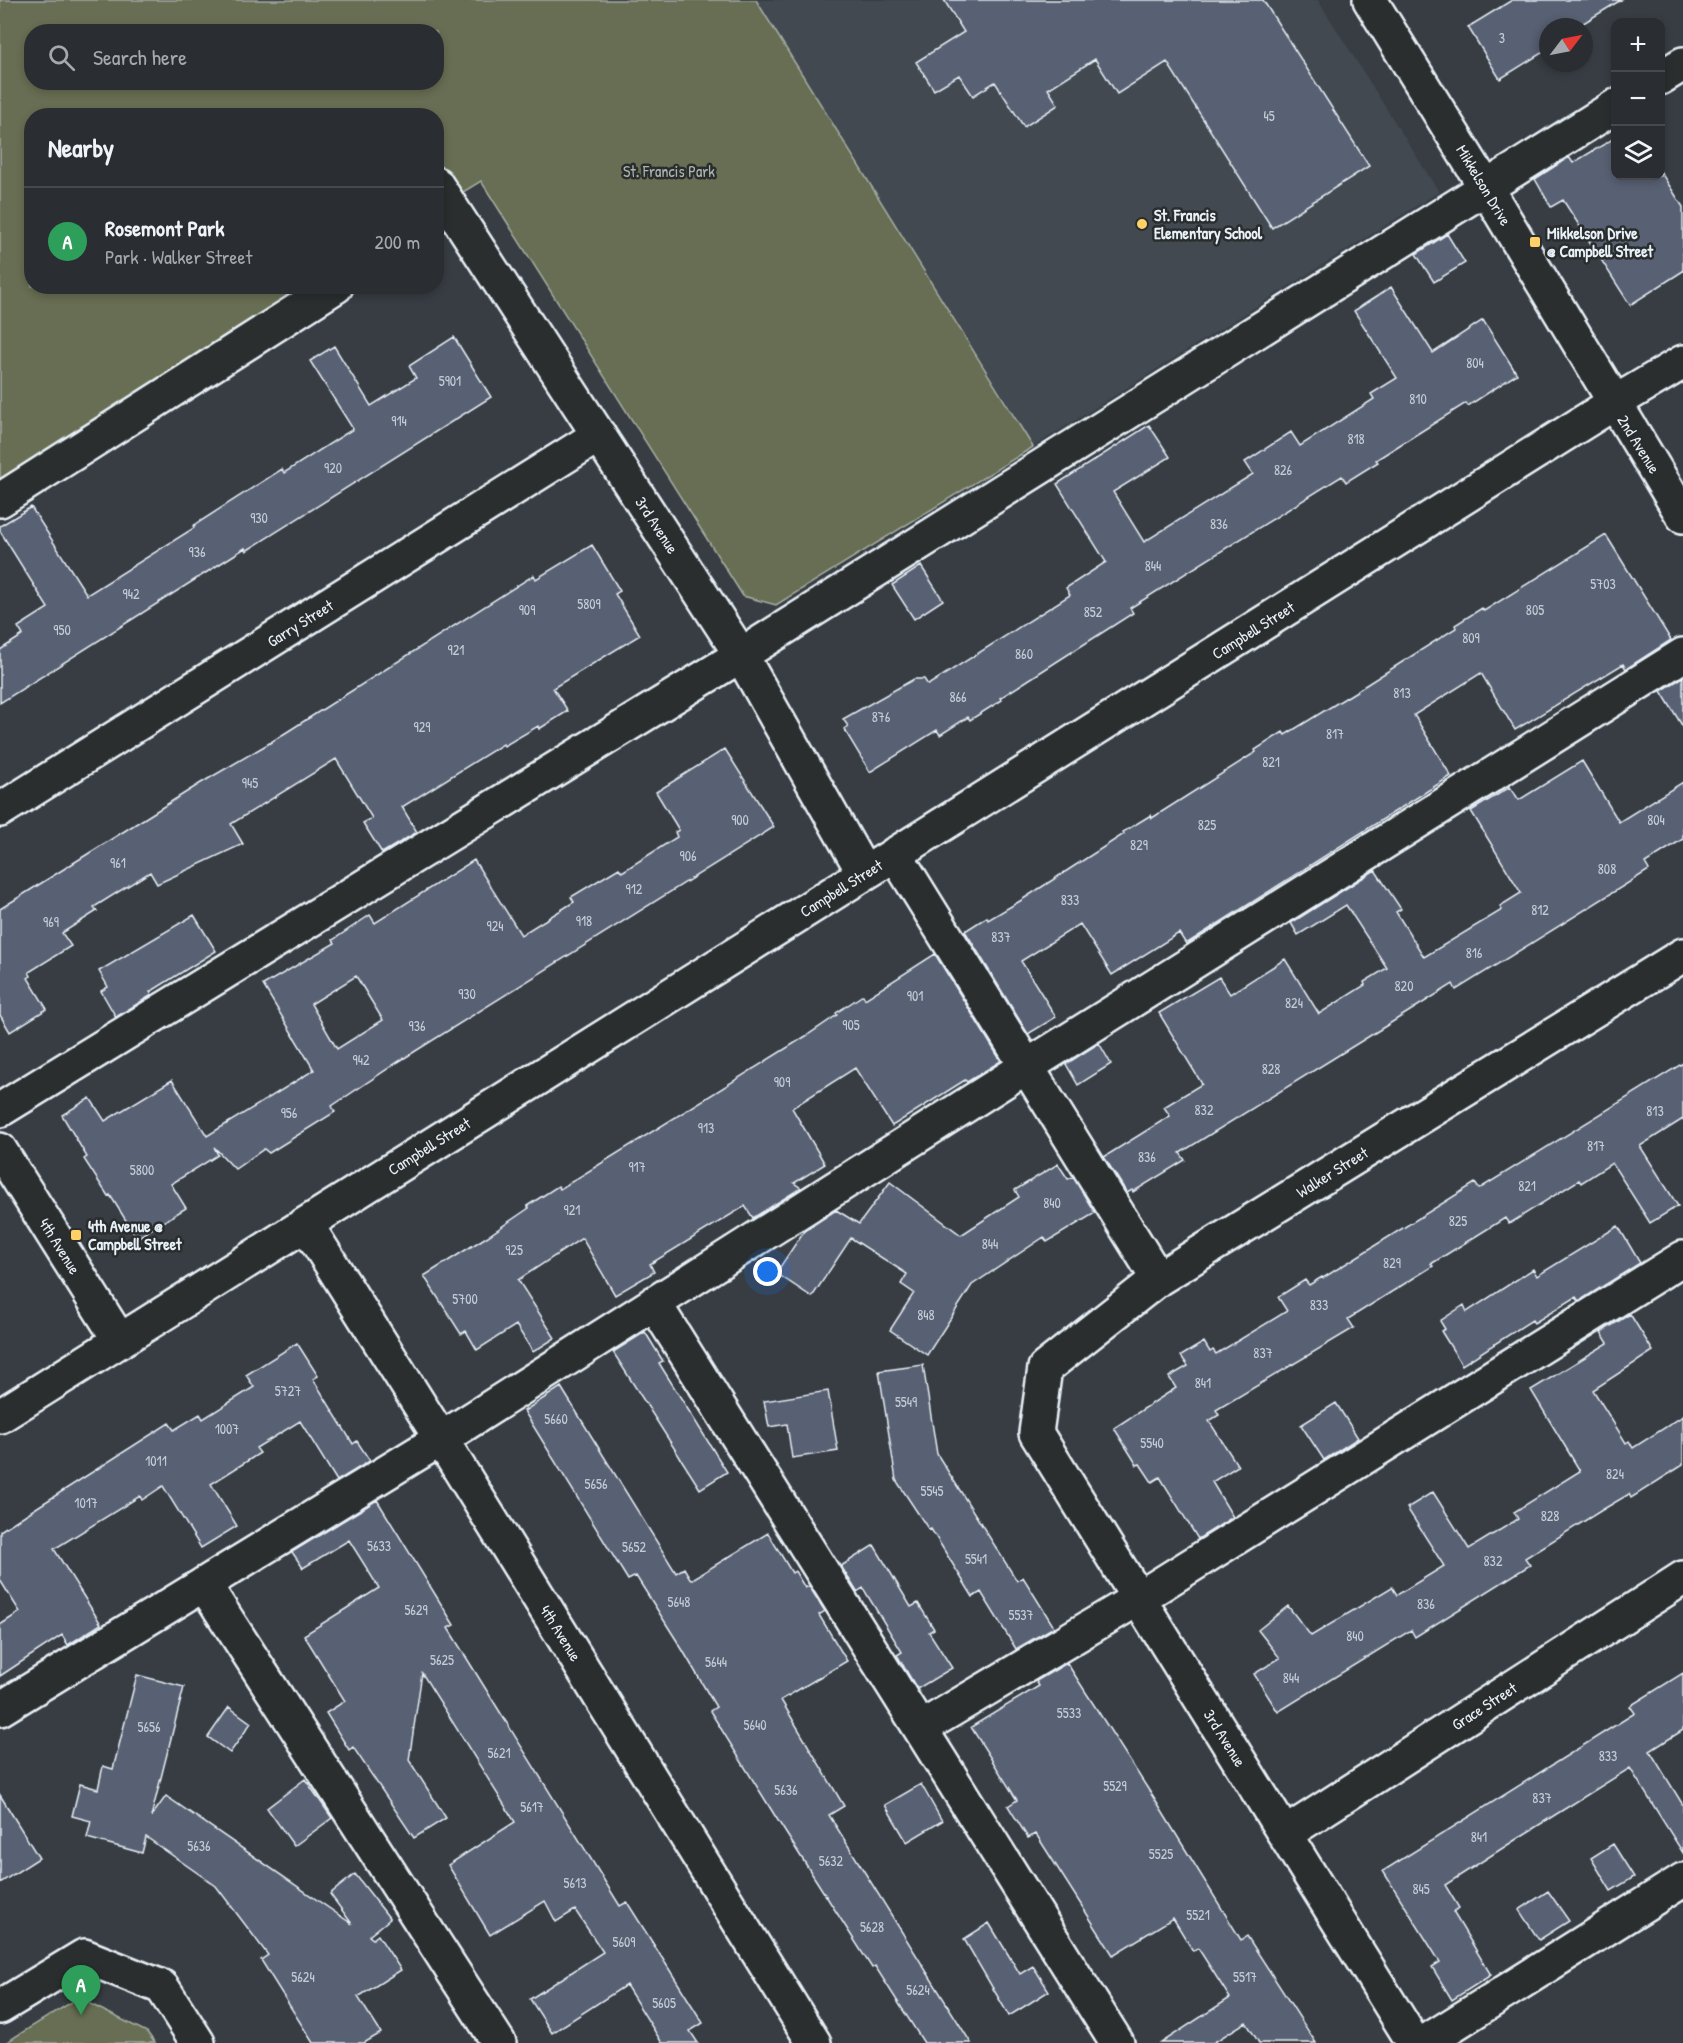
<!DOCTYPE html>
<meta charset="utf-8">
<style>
:root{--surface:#2a2e32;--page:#363a3e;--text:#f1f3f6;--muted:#a5a8ac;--line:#464a4d;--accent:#ffd166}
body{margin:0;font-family:"Patrick Hand",sans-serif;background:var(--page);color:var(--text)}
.controls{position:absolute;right:18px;top:18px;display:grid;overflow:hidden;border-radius:12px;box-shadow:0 3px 9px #0003}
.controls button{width:54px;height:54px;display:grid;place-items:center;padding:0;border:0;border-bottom:2px solid var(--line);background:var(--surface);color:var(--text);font:30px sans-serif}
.compass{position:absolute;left:1539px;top:18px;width:54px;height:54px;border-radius:50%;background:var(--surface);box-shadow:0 3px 9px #0003;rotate:58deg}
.you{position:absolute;left:768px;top:1272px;width:21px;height:21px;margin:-15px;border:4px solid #fff;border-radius:50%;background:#1a73e8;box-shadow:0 0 0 9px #1a73e833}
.badge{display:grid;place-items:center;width:39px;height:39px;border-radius:50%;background:var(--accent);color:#fff;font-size:20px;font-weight:700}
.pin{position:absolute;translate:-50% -50px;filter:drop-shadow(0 2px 3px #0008)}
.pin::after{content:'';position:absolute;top:32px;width:21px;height:18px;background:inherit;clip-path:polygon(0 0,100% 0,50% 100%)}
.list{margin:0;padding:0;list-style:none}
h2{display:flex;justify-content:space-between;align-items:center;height:78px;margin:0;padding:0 24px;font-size:26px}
h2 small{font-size:20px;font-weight:400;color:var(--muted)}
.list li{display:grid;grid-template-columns:39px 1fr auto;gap:18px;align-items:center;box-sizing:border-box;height:108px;padding:0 24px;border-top:2px solid var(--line)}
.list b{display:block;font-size:22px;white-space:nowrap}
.list p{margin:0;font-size:20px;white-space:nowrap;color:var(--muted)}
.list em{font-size:20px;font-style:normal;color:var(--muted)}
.icon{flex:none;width:33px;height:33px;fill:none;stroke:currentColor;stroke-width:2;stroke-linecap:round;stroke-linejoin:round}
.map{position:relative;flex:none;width:1683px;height:2043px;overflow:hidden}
.search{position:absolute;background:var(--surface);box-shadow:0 3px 9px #0003;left:24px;top:24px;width:420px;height:66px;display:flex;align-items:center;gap:15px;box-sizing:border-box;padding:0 21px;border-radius:24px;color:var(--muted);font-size:22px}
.panel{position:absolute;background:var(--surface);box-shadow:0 3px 9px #0003;left:24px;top:108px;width:420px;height:186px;border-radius:24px}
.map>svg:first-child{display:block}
.built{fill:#424851}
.green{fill:#676e53;stroke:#a8b0a6;stroke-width:1.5;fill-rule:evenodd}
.building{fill:#596173;stroke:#e8f1f8;stroke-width:1.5;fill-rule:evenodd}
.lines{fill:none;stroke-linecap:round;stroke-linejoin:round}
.minor-casing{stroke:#e8f1f8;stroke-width:38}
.minor{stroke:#2a2d2e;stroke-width:33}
.poi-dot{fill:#ffd166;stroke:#2a2d2e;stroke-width:2}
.labels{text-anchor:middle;stroke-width:5;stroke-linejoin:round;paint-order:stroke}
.number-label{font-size:14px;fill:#c4cdd7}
.park-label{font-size:16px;fill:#aeb6ae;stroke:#2a2d2e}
.street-label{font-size:16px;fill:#e8f1f8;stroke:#2a2d2e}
.poi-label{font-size:16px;font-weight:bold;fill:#e8f1f8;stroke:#2a2d2e;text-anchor:start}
</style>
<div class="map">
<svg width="1683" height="2043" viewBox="0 0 1683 2043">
<rect width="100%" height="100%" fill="#383d43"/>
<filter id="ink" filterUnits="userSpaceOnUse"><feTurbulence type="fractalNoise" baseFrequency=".0167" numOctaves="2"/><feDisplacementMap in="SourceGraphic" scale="12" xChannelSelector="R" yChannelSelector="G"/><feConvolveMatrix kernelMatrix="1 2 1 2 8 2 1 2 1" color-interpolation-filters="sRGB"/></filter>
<g filter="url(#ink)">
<path class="built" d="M 756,0 L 1318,0 L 1439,192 L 1033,447 Z"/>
<path class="green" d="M 0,0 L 756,0 L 1033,447 L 776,605 L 743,596 L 481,181 L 437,208 L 436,116 L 32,116 L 32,286 L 311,287 L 0,480 ZM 32,32 L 436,32 L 436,82 L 32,82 Z
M 78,1998 L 147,2032 L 155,2043 L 5,2043 Z"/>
<path class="building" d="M 944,0 L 1263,0 L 1369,166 L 1272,228 L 1167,62 L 1117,94 L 1095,59 L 1048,89 L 1058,105 L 1024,127 L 995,82 L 973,96 L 959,75 L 934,90 L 916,62 L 964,32 Z
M 1512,0 L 1621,0 L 1577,27 L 1548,27 L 1548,49 L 1500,79 L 1468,27 Z
M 1616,137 L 1616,176 L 1660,176 L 1660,171 L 1683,207 L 1683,271 L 1630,305 L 1563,200 L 1551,207 L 1535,179 L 1569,157 L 1573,163 Z
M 1447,234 L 1465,263 L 1434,282 L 1416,254 Z
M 1391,287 L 1433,353 L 1483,320 L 1517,374 L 1468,406 L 1466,403 L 1376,460 L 1378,462 L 1346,482 L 1342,476 L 1130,608 L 1133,613 L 1000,698 L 1002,700 L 970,720 L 968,717 L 940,735 L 937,730 L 870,772 L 844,729 L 848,726 L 843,719 L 914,679 L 924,679 L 928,685 L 1070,595 L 1066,588 L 1106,562 L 1057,484 L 1149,425 L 1170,457 L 1113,492 L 1144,542 L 1253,474 L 1245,462 L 1291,432 L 1300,446 L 1374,399 L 1371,394 L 1397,378 L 1354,311 Z
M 454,337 L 491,397 L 246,551 L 245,548 L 0,703 L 0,650 L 23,635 L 18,627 L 48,608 L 0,531 L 0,526 L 31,507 L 87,595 L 194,528 L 193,526 L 282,469 L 284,473 L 353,429 L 310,361 L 334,346 L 371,406 L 416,378 L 409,366 Z
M 1606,535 L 1671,640 L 1626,669 L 1623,664 L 1515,730 L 1481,673 L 1414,715 L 1451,776 L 1186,944 L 1179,933 L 1112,975 L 1080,924 L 1021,961 L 1056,1017 L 1028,1034 L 965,931 L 987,917 L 988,920 L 1020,901 L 1124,834 L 1123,832 L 1151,815 L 1152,818 L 1256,752 L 1255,750 L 1283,732 L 1285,735 L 1355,692 L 1456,628 L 1455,625 L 1482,608 L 1484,611 Z
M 592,545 L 620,591 L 615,594 L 640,635 L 553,688 L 568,711 L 539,729 L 538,726 L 504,746 L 503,744 L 402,807 L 417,832 L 382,853 L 363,823 L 372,818 L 336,759 L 231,824 L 243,844 L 157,884 L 150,872 L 94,907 L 97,911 L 62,933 L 71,946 L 29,972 L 31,976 L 28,978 L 47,1009 L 10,1032 L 0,1015 L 0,909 L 201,783 L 268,744 L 534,575 L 536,579 Z
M 921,566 L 943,600 L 914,619 L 892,585 Z
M 1683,677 L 1683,727 L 1661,691 Z
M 725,749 L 774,827 L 398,1062 L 332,1106 L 335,1112 L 269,1153 L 264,1149 L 235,1169 L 214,1147 L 218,1155 L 171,1184 L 186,1208 L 137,1238 L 110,1195 L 108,1196 L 84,1159 L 87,1157 L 62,1115 L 90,1098 L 105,1121 L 172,1080 L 207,1136 L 314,1070 L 263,985 L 335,943 L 333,940 L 370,915 L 375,923 L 474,860 L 521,935 L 574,902 L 571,897 L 619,868 L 622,872 L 677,837 L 675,832 L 679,830 L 656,792 ZM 356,976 L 383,1020 L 337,1049 L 311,1004 Z
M 1582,761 L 1619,822 L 1683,782 L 1683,839 L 1645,863 L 1649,870 L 1456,990 L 1453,984 L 1389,1024 L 1180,1153 L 1185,1160 L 1133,1192 L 1132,1190 L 1127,1193 L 1104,1157 L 1170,1116 L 1164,1107 L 1202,1084 L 1159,1013 L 1219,977 L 1230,994 L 1285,959 L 1319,1014 L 1365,985 L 1364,982 L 1387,968 L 1346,905 L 1298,935 L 1291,923 L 1375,870 L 1401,909 L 1396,912 L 1424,957 L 1502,910 L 1500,906 L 1521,893 L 1471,811 L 1510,787 L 1519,800 Z
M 194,915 L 216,951 L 150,992 L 152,995 L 116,1017 L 101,991 L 108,987 L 99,971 Z
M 935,954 L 1001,1061 L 967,1082 L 965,1080 L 892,1126 L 855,1068 L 792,1108 L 825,1164 L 794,1183 L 801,1188 L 753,1218 L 745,1206 L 650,1264 L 654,1272 L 615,1295 L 582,1238 L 518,1280 L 555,1338 L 533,1352 L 516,1325 L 477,1350 L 466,1331 L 461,1334 L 424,1276 L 488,1236 L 529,1208 L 527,1206 L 558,1186 L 560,1189 L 806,1036 L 837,1015 L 836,1013 L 863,995 L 865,999 Z
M 1099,1043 L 1111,1064 L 1078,1085 L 1066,1064 Z
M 1683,1063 L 1683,1119 L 1640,1146 L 1678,1206 L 1650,1223 L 1612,1163 L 1581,1183 L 1579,1180 L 1509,1224 L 1505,1218 L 1431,1264 L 1433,1266 L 1348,1319 L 1354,1328 L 1216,1410 L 1219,1415 L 1209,1421 L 1238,1466 L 1212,1482 L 1233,1517 L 1198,1539 L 1160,1477 L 1152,1482 L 1140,1464 L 1137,1465 L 1114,1428 L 1176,1388 L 1169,1377 L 1188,1366 L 1181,1356 L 1204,1342 L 1210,1352 L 1213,1350 L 1216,1354 L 1287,1311 L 1278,1297 L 1305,1280 L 1309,1285 L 1322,1277 L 1323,1278 L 1475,1183 L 1479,1189 Z
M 1058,1164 L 1068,1179 L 1073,1177 L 1095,1213 L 1047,1242 L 1044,1237 L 972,1285 L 927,1355 L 890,1330 L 914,1293 L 901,1284 L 907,1274 L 851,1238 L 812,1297 L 776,1273 L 804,1231 L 836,1210 L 859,1224 L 890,1182 L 961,1235 L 1019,1197 L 1015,1190 Z
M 1618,1226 L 1640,1263 L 1581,1300 L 1578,1300 L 1576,1297 L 1534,1323 L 1532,1320 L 1462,1365 L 1441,1331 L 1445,1329 L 1440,1321 L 1464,1305 L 1467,1312 L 1533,1269 L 1537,1276 Z
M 1630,1314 L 1653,1351 L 1593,1390 L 1626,1443 L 1629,1441 L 1633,1448 L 1683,1416 L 1683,1465 L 1631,1498 L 1629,1494 L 1602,1510 L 1525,1558 L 1530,1565 L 1415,1637 L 1411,1630 L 1278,1712 L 1254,1674 L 1280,1658 L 1258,1630 L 1288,1606 L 1311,1636 L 1392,1587 L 1397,1595 L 1444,1566 L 1407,1508 L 1433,1492 L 1469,1549 L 1518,1519 L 1514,1512 L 1580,1471 L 1531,1390 L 1608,1343 L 1601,1332 Z
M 645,1332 L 663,1361 L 659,1363 L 727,1472 L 700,1489 L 613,1352 Z
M 297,1343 L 318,1376 L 313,1379 L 353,1444 L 357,1441 L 370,1461 L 337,1481 L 300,1421 L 256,1448 L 260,1453 L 211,1484 L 237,1526 L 201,1548 L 163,1486 L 142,1500 L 140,1496 L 54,1549 L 101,1624 L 68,1645 L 62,1635 L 0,1676 L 0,1625 L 20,1612 L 0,1580 L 0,1531 L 169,1423 L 174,1430 L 200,1414 L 203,1419 L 254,1387 L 246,1375 Z
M 923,1365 L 937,1454 L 1017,1581 L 1023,1577 L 1054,1627 L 1016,1649 L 981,1592 L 973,1597 L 931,1529 L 929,1530 L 896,1480 L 879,1371 Z
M 561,1387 L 676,1573 L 684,1568 L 691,1580 L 768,1533 L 792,1573 L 795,1571 L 805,1588 L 809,1586 L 825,1611 L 819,1615 L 847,1661 L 781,1700 L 844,1806 L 829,1815 L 971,2043 L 924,2043 L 875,1966 L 872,1968 L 782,1827 L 710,1711 L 716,1707 L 682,1649 L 636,1576 L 628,1580 L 524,1411 Z
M 828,1391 L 838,1451 L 792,1458 L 787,1424 L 769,1427 L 764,1401 Z
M 1336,1403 L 1358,1438 L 1324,1460 L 1301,1425 Z
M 377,1500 L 454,1625 L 448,1628 L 620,1906 L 627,1902 L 703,2023 L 690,2031 L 698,2043 L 662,2043 L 626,1985 L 552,2033 L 530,1999 L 603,1952 L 575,1910 L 556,1922 L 545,1901 L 490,1935 L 448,1865 L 515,1822 L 422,1673 L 409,1760 L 446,1818 L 414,1838 L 353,1747 L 349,1750 L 326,1713 L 345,1701 L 304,1635 L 379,1588 L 349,1540 L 303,1568 L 292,1552 Z
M 874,1545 L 911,1607 L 918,1603 L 934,1629 L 929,1632 L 952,1668 L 917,1689 L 897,1655 L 902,1652 L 863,1588 L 857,1592 L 841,1566 Z
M 1067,1663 L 1155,1800 L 1241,1940 L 1247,1936 L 1316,2043 L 1259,2043 L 1246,2022 L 1213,2043 L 1161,2043 L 1230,1998 L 1198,1948 L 1193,1951 L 1173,1918 L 1113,1955 L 1036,1834 L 1028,1838 L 1008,1806 L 1017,1800 L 971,1727 L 1039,1686 L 1036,1681 Z
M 1683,1673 L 1683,1730 L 1650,1751 L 1683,1805 L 1683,1853 L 1630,1768 L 1523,1835 L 1445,1885 L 1459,1908 L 1453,1912 L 1491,1975 L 1452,2000 L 1432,1967 L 1440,1962 L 1383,1871 L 1635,1713 L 1630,1706 Z
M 137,1675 L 184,1687 L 151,1817 L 166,1796 L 352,1924 L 330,1894 L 355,1874 L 390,1919 L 369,1936 L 373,1939 L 378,1935 L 401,1970 L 358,1997 L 381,2033 L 364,2043 L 313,2043 L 261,1960 L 268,1955 L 216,1886 L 146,1837 L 142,1853 L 87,1838 L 91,1821 L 72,1816 L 80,1784 L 98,1789 L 103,1766 L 113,1769 Z
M 229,1707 L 251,1723 L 230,1753 L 208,1737 Z
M 305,1779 L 332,1818 L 294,1846 L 267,1808 Z
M 921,1784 L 942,1821 L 907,1842 L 885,1805 Z
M 0,1795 L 39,1858 L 0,1883 Z
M 1613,1844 L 1634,1877 L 1611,1891 L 1591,1858 Z
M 1548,1891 L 1569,1921 L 1539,1940 L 1519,1910 Z
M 989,1923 L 1020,1974 L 1033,1966 L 1049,1991 L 1009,2016 L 964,1939 Z"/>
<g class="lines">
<g class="minor-casing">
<path id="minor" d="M 1370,0 L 1486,188 L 1683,516
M 1660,78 L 1683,64
M 436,184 L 741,655 L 864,873
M 0,500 L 336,286
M 0,810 L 599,435
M 895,854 L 1158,1279
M 0,1110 L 741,655 L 1616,106
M 0,1150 L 120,1341
M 306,1224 L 441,1439 L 814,2043
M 654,1303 L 1117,2043
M 0,1416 L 1614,403 L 1683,362
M 204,1584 L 499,2043
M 0,1709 L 441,1439 L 1026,1067 L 1683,655
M 921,1728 L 1139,1598 L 1683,1258
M 1285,1834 L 1683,1578
M 0,2007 L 84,1956 L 162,1987 L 198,2043
M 1414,2043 L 1036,1433 L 1045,1368 L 1158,1279 L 1683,955
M 1424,2043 L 1683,1880"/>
</g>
<use href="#minor" class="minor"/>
</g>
</g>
<g class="poi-dot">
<circle cx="1142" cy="224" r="6"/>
<rect x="1529" y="236" width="12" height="12" rx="3"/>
<rect x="70" y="1229" width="12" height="12" rx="3"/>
</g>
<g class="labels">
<g class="number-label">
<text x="1502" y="43">3</text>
<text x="1269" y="121">45</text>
<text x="1475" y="368">804</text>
<text x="450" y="386">5901</text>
<text x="1418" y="404">810</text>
<text x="399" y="426">914</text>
<text x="1356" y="444">818</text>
<text x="333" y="473">920</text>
<text x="1283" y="475">826</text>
<text x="259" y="523">930</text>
<text x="1219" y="529">836</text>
<text x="197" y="557">936</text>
<text x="1153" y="571">844</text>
<text x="1603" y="589">5703</text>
<text x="131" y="599">942</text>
<text x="589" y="609">5809</text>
<text x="527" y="615">909</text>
<text x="1535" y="615">805</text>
<text x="1093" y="617">852</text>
<text x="62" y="635">950</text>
<text x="1471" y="643">809</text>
<text x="456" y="655">921</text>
<text x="1024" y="659">860</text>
<text x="1402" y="698">813</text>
<text x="958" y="702">866</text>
<text x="881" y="722">876</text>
<text x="422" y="732">929</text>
<text x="1335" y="739">817</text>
<text x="1271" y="767">821</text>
<text x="250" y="788">945</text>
<text x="740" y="825">900</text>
<text x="1656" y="825">804</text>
<text x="1207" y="830">825</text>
<text x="1139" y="850">829</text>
<text x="688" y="861">906</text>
<text x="118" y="868">961</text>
<text x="1607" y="874">808</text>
<text x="634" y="894">912</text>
<text x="1070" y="905">833</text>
<text x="1540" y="915">812</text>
<text x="584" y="926">918</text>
<text x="51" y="927">969</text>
<text x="495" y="931">924</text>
<text x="1001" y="942">837</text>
<text x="1474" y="958">816</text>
<text x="1404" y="991">820</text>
<text x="467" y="999">930</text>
<text x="915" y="1001">901</text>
<text x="1294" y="1008">824</text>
<text x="851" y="1030">905</text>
<text x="417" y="1031">936</text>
<text x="361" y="1065">942</text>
<text x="1271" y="1074">828</text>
<text x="782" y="1087">909</text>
<text x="1204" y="1115">832</text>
<text x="1655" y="1116">813</text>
<text x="289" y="1118">956</text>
<text x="706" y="1133">913</text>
<text x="1596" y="1151">817</text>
<text x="1147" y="1162">836</text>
<text x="637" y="1172">917</text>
<text x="142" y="1175">5800</text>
<text x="1527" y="1191">821</text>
<text x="1052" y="1208">840</text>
<text x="572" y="1215">921</text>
<text x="1458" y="1226">825</text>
<text x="990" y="1249">844</text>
<text x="514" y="1255">925</text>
<text x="1392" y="1268">829</text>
<text x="465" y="1304">5700</text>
<text x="1319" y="1310">833</text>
<text x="926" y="1320">848</text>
<text x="1263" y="1358">837</text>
<text x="1203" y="1388">841</text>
<text x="288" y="1396">5727</text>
<text x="906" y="1407">5549</text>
<text x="556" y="1424">5660</text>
<text x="227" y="1434">1007</text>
<text x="1152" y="1448">5540</text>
<text x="156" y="1466">1011</text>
<text x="1615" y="1479">824</text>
<text x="596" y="1489">5656</text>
<text x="932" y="1496">5545</text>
<text x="86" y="1508">1017</text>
<text x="1550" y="1521">828</text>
<text x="379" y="1551">5633</text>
<text x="634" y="1552">5652</text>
<text x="976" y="1564">5541</text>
<text x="1493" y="1566">832</text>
<text x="679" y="1607">5648</text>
<text x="1426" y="1609">836</text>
<text x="416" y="1615">5629</text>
<text x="1021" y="1620">5537</text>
<text x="1355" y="1641">840</text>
<text x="442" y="1665">5625</text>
<text x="716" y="1667">5644</text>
<text x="1291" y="1683">844</text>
<text x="1069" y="1718">5533</text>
<text x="755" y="1730">5640</text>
<text x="149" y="1732">5656</text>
<text x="499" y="1758">5621</text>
<text x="1608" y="1761">833</text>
<text x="1115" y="1791">5529</text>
<text x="786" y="1795">5636</text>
<text x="1542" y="1803">837</text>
<text x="532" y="1812">5617</text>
<text x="1479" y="1842">841</text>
<text x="199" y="1851">5636</text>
<text x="1161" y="1859">5525</text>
<text x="831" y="1866">5632</text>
<text x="575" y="1888">5613</text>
<text x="1421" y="1894">845</text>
<text x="1198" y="1920">5521</text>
<text x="872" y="1932">5628</text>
<text x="624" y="1947">5609</text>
<text x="303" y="1982">5624</text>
<text x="1245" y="1982">5517</text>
<text x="918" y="1995">5624</text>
<text x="664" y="2008">5605</text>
</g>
<g class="park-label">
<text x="669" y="177">St. Francis Park</text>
</g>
<g class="street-label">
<text transform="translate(1484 185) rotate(59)" y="6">Mikkelson Drive</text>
<text transform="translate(1639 444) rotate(58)" y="6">2nd Avenue</text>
<text transform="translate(657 525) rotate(57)" y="6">3rd Avenue</text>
<text transform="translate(300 623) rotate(-32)" y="6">Garry Street</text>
<text transform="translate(1253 630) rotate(-32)" y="6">Campbell Street</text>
<text transform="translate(841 888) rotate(-32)" y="6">Campbell Street</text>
<text transform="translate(429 1146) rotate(-32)" y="6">Campbell Street</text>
<text transform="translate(1332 1172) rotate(-32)" y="6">Walker Street</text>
<text transform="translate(60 1246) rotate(58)" y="6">4th Avenue</text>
<text transform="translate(561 1633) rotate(58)" y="6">4th Avenue</text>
<text transform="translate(1484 1706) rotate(-33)" y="6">Grace Street</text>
<text transform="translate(1225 1738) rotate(58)" y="6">3rd Avenue</text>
</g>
<g class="poi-label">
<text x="1154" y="221">St. Francis<tspan x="1154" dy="18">Elementary School</tspan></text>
<text x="1547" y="239">Mikkelson Drive<tspan x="1547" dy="18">@ Campbell Street</tspan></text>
<text x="88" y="1232">4th Avenue @<tspan x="88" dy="18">Campbell Street</tspan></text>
</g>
</g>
</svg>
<div class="controls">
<button>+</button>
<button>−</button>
<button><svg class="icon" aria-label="layers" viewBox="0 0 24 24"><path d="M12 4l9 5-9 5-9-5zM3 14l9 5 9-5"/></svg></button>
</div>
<svg class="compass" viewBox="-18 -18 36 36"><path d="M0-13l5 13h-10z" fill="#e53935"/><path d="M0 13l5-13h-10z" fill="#a5a8ac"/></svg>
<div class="you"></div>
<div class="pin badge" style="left:81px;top:2015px;background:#2e9e5b">A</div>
<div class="search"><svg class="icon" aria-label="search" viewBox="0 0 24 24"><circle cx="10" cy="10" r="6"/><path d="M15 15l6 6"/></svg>Search here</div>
<section class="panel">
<h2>Nearby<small></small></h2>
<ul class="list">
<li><span class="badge" style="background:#2e9e5b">A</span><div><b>Rosemont Park</b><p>Park · Walker Street</p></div><em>200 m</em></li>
</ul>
</section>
</div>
